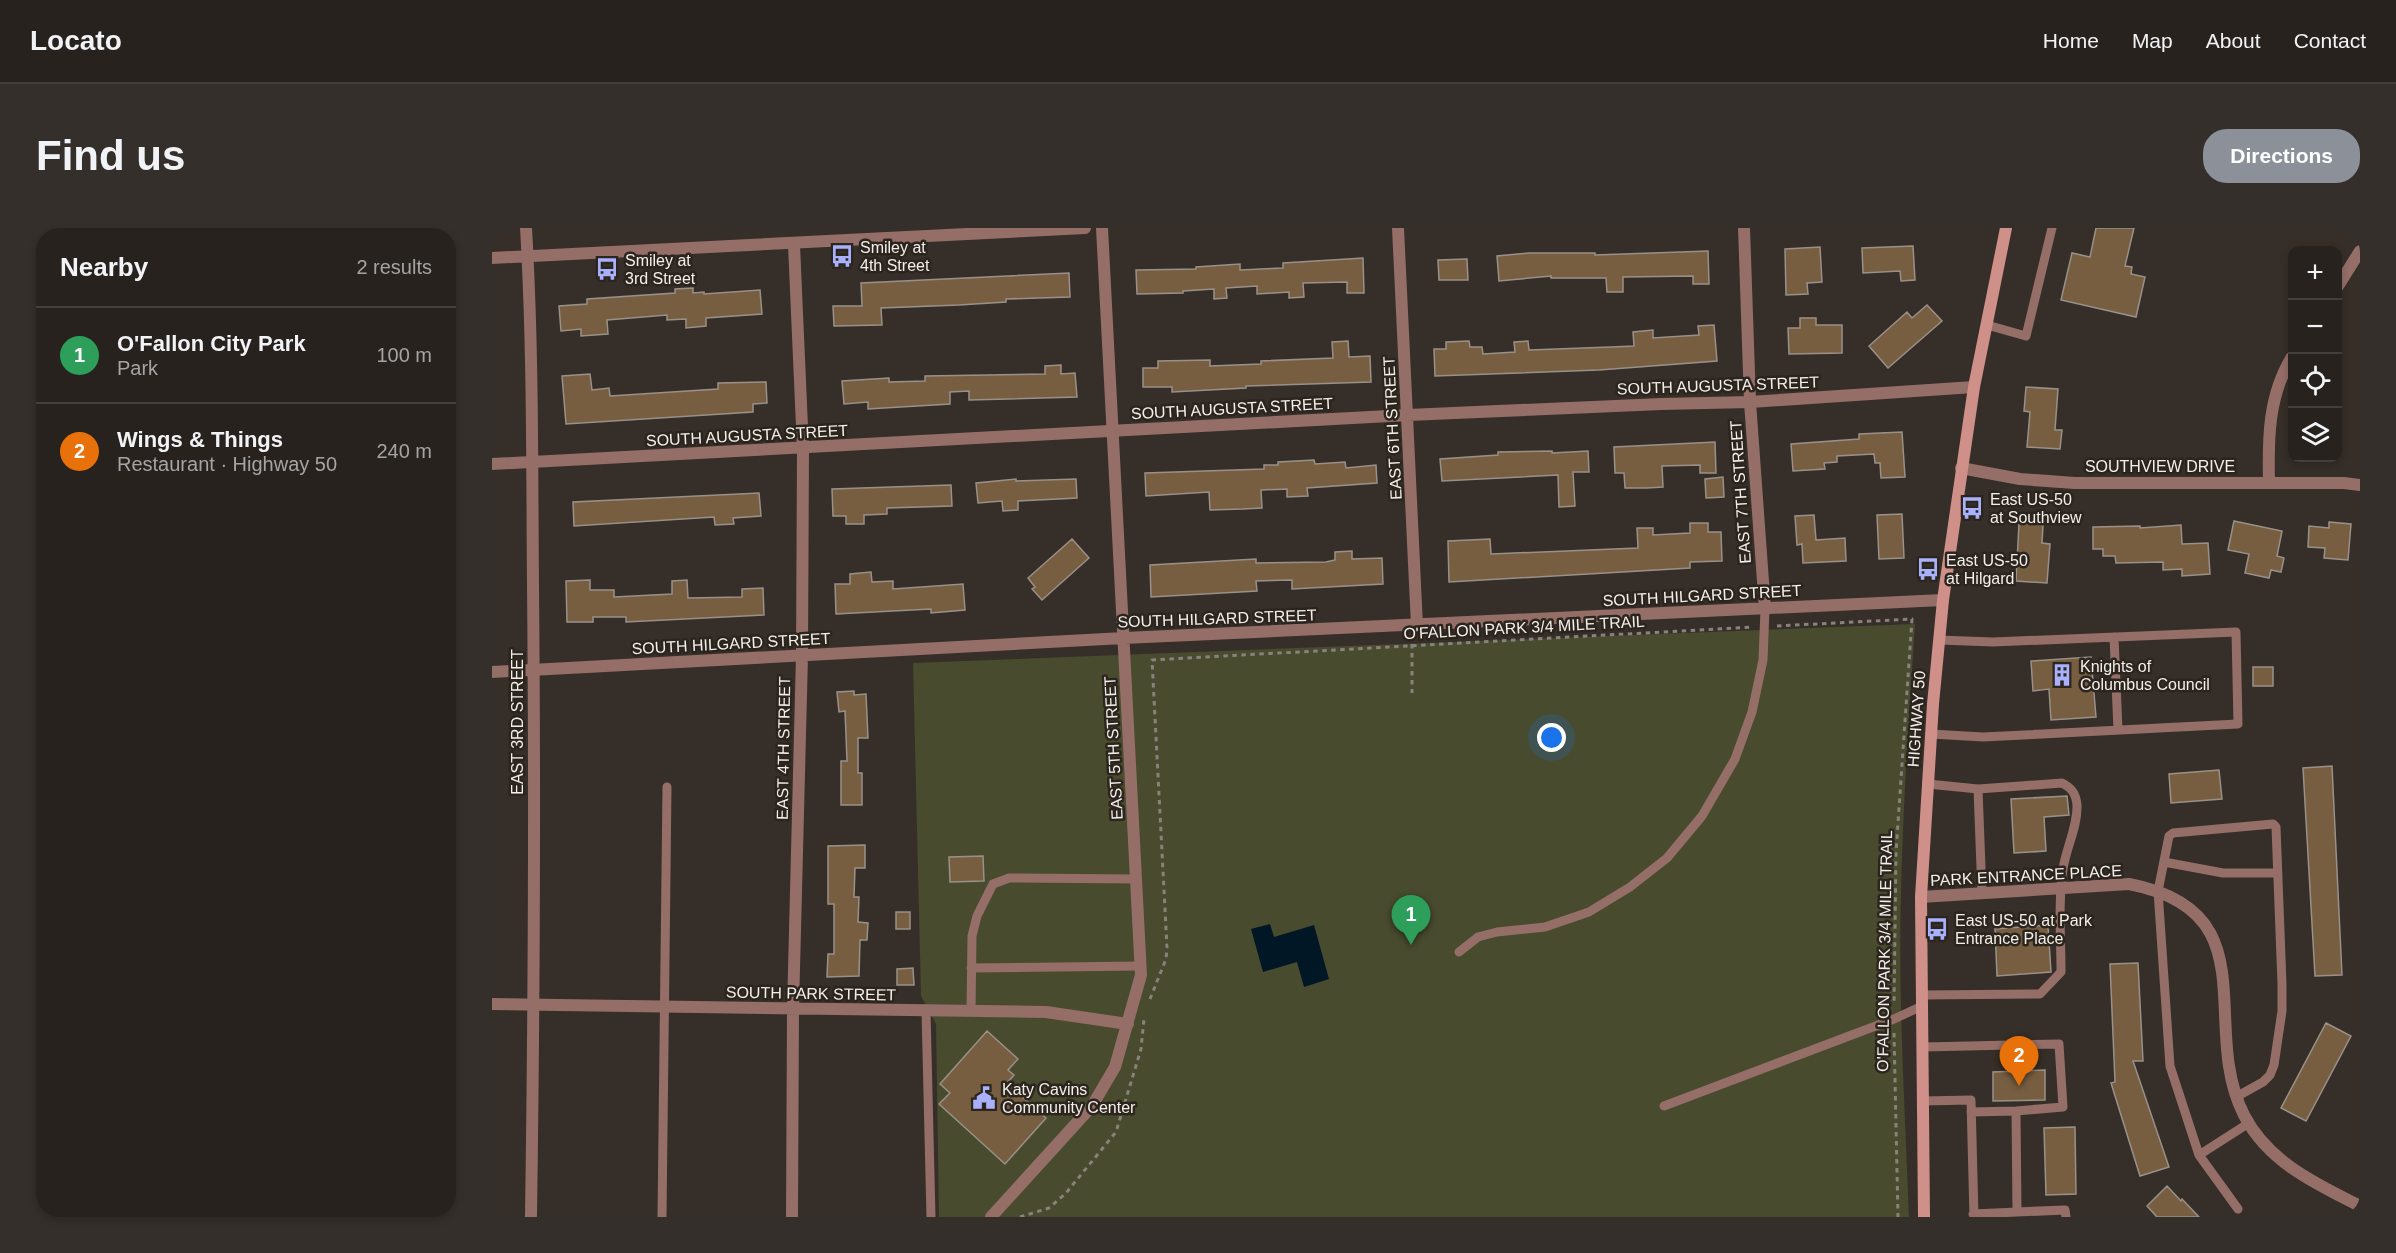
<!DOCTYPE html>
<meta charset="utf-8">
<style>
:root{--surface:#28221e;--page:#342f2b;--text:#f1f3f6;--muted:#a5a4a4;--line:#443f3c;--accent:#8c9099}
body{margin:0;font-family:Helvetica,sans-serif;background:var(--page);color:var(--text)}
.controls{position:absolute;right:18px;top:18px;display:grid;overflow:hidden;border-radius:12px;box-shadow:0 3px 9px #0003}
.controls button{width:54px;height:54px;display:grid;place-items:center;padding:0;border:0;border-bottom:2px solid var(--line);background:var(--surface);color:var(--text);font:30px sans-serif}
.you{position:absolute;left:1060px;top:510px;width:21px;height:21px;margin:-15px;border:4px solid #fff;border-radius:50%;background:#1a73e8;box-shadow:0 0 0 9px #1a73e833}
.badge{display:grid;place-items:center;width:39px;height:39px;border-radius:50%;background:var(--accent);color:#fff;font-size:20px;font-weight:700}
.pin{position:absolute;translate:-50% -50px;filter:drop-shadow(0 2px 3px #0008)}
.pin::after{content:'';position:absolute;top:32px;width:21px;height:18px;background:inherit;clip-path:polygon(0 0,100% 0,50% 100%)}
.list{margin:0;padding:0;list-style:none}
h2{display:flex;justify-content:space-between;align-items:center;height:78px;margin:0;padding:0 24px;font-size:26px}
h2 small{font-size:20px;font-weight:400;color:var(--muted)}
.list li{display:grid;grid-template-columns:39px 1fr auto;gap:18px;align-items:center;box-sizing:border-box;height:96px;padding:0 24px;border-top:2px solid var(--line)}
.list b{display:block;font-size:22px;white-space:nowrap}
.list p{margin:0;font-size:20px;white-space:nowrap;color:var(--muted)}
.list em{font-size:20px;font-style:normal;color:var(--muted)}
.icon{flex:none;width:33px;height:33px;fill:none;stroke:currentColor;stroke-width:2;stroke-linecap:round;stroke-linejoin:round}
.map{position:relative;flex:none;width:1868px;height:989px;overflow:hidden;border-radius:24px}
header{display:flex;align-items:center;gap:36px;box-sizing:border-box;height:84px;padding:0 30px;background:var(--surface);border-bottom:2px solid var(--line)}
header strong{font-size:28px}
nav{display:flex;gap:33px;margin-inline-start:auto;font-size:21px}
.intro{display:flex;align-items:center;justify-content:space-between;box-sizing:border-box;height:144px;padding:0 36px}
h1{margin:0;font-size:42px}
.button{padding:15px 27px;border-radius:24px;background:var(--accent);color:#fff;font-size:21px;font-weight:700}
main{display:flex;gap:36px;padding:0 36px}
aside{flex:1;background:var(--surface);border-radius:24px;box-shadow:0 3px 9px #0003}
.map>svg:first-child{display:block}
.green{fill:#484b2e}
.water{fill:#011726}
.building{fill:#775e41;stroke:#999189;stroke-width:1.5}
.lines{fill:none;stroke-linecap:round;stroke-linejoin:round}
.path{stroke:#88827c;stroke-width:3;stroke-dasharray:4.5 4.5;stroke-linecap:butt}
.service{stroke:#956e68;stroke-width:9}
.minor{stroke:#956e68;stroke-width:12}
.tertiary{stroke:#956e68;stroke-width:12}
.secondary{stroke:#ce9088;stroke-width:12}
.labels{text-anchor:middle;stroke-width:5;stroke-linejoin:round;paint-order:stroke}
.poi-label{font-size:16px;fill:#f3eeea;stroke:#2b251e;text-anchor:start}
.street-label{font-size:16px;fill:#f3eeea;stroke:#2b251e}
</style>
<header>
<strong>Locato</strong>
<nav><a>Home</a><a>Map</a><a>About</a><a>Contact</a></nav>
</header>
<div class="intro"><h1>Find us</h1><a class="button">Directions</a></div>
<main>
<aside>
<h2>Nearby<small>2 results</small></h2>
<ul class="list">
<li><span class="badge" style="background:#2e9e5b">1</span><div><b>O'Fallon City Park</b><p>Park</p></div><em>100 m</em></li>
<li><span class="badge" style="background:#e8710a">2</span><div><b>Wings &amp; Things</b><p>Restaurant · Highway 50</p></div><em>240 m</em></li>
</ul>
</aside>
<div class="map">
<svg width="1868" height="989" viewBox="0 0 1868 989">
<rect width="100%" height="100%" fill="#362e28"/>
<path class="green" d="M 1423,396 C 1417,486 1411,576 1409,665 C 1406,773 1413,881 1417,989 L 447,989 L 444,796 L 429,768 L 421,435 Z"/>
<path class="water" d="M 778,696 L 782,709 L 822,697 L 837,751 L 812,759 L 805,734 L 771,744 L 759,701 Z"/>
<path class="building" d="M 1604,0 L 1642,0 L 1633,38 L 1640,39 L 1639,46 L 1653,49 L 1644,89 L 1569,72 L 1580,25 L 1598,29 Z
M 1421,18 L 1423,52 L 1409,53 L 1408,43 L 1371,45 L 1370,20 Z
M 1328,19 L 1330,54 L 1315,55 L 1316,66 L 1294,67 L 1293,21 Z
M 1216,23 L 1217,56 L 1201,56 L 1201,48 L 1131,49 L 1131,64 L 1115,64 L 1114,50 L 1059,50 L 1059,48 L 1007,53 L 1005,28 L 1037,25 L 1103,25 L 1103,27 Z
M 871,30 L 872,65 L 855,65 L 855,54 L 811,55 L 812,69 L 797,70 L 797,64 L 765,66 L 765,58 L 734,60 L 735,70 L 722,71 L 722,61 L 691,63 L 691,65 L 645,66 L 644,42 L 704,41 L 704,39 L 748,36 L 748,42 L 791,40 L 791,35 Z
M 975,31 L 976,52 L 947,52 L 946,32 Z
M 577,45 L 578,69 L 514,71 L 514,74 L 467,77 L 389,80 L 390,97 L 342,98 L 341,78 L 370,78 L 369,55 Z
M 201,60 L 201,65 L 212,64 L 212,66 L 268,62 L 270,86 L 214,90 L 214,98 L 194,100 L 194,91 L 175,92 L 175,87 L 115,92 L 116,106 L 89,108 L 89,101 L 69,103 L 67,78 L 95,76 L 95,71 L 183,65 L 183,61 Z
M 1435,77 L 1450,93 L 1396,140 L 1377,118 L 1415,84 L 1420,90 Z
M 1308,90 L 1324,90 L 1324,97 L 1350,97 L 1350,125 L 1297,126 L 1296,100 L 1308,100 Z
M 1222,97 L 1225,133 L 1107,142 L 943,148 L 942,121 L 954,121 L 954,114 L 977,113 L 978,119 L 990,119 L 991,126 L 1023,124 L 1022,114 L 1036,113 L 1037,122 L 1119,119 L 1142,118 L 1141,104 L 1161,102 L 1161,110 L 1207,107 L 1206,98 Z
M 856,113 L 857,129 L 878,128 L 879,154 L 754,158 L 754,160 L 680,164 L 680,159 L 651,159 L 651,140 L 666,140 L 666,133 L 718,132 L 718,138 L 769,136 L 769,133 L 841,130 L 840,114 Z
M 569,137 L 569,146 L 583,145 L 585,169 L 477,172 L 477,163 L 458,164 L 458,176 L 376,181 L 376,174 L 352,176 L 350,153 L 397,150 L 397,154 L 433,153 L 433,148 L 553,146 L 553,138 Z
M 98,146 L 100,162 L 117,160 L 118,168 L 226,161 L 226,155 L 274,154 L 275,175 L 261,176 L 261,184 L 74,196 L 70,148 Z
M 1534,159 L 1566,161 L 1563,202 L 1570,202 L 1568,221 L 1535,219 L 1538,184 L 1532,183 Z
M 1410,204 L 1413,249 L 1389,250 L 1388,235 L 1383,235 L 1382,226 L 1345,228 L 1345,234 L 1332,235 L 1333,241 L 1301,243 L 1299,216 L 1367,211 L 1367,206 Z
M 1223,214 L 1224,245 L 1208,245 L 1208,237 L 1170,238 L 1171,259 L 1155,260 L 1133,260 L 1132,245 L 1123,245 L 1122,219 Z
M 1060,223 L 1060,225 L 1096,223 L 1097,244 L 1081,244 L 1083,278 L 1067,279 L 1066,247 L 950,253 L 948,231 L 1006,227 L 1006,224 Z
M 822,232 L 823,236 L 853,234 L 854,240 L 884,237 L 885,255 L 815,260 L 816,268 L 795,269 L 795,261 L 769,262 L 770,280 L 751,281 L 718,282 L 717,264 L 654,268 L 653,245 L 772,241 L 772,237 L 786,237 L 786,234 Z
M 1231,249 L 1232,269 L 1214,270 L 1213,251 Z
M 524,251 L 524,253 L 584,251 L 585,270 L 526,273 L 526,282 L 511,283 L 510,273 L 486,275 L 484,255 Z
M 459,257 L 460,278 L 395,280 L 395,286 L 372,287 L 372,296 L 354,296 L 354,288 L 341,288 L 340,261 Z
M 267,265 L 269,288 L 241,290 L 242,296 L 223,297 L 222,289 L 82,298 L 81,274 Z
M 1410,286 L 1412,330 L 1387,331 L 1385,287 Z
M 1322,287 L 1324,312 L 1353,310 L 1354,333 L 1311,335 L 1310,316 L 1305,317 L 1303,288 Z
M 1742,293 L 1790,303 L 1785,328 L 1792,330 L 1789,344 L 1779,342 L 1777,350 L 1753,345 L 1757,326 L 1736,322 Z
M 1837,294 L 1859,296 L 1856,332 L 1832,330 L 1833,320 L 1816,319 L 1817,298 L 1837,300 Z
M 1198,295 L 1216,295 L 1216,304 L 1229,304 L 1230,333 L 1198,334 L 1198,340 L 957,354 L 956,313 L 998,311 L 999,326 L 1146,320 L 1145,300 L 1161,300 L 1161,307 L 1198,305 Z
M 1527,295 L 1551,297 L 1550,315 L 1558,316 L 1555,355 L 1524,353 Z
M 1689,297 L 1690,316 L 1716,315 L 1718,346 L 1690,348 L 1690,341 L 1671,342 L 1671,334 L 1624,335 L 1623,328 L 1611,328 L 1611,321 L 1601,321 L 1601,299 L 1648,298 L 1648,300 Z
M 580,311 L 597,330 L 550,372 L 540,361 L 543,359 L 536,350 Z
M 860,323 L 860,331 L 890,330 L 891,356 L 800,361 L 800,352 L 764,353 L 765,363 L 659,369 L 658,337 L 764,331 L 764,335 L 834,334 L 843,332 L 843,324 Z
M 379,344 L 380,354 L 401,353 L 401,361 L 471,356 L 473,382 L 439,385 L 439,381 L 344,386 L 343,356 L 358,356 L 358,346 Z
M 98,352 L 98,362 L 122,362 L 122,369 L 180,366 L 180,353 L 195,352 L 196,370 L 250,369 L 250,361 L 271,360 L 272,387 L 134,394 L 134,389 L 101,389 L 101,394 L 75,394 L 74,353 Z
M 1599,429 L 1604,489 L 1559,492 L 1557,461 L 1541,463 L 1539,433 Z
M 1761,439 L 1781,439 L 1781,458 L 1761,458 Z
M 362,463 L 362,467 L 374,466 L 376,510 L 366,510 L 366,545 L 370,545 L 370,577 L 349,577 L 349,533 L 355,533 L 353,483 L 347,484 L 345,464 Z
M 1840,538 L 1850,747 L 1823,748 L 1811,540 Z
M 1727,542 L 1730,571 L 1679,575 L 1677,546 Z
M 1575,568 L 1577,587 L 1552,589 L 1554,623 L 1522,625 L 1519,571 Z
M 373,617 L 373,640 L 363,640 L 362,669 L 367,669 L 366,694 L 376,695 L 375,712 L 368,712 L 367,748 L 335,749 L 336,726 L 342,726 L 342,676 L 336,676 L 336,618 Z
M 491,628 L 492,653 L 458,654 L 457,629 Z
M 404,684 L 418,684 L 418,701 L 404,701 Z
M 1556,697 L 1559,744 L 1505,748 L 1503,701 Z
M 1646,735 L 1651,833 L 1641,833 L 1677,939 L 1648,948 L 1619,855 L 1623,854 L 1618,736 Z
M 421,740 L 422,757 L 405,757 L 405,741 Z
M 1834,795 L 1859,808 L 1814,893 L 1789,880 Z
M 495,803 L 526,831 L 516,842 L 522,847 L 515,855 L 554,890 L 513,936 L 447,876 L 458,865 L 448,856 Z
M 1553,842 L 1553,872 L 1501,873 L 1501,844 Z
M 1583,899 L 1584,966 L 1554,967 L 1552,900 Z
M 1675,958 L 1689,973 L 1690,971 L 1707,989 L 1665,989 L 1655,978 Z"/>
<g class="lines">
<path class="path" d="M 1285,398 L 1420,391 L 1404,624 L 1402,777
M 920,416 L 920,465
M 658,771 L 674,731 L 675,720 L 660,432 L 1261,399
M 1402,805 L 1406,989
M 528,989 L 557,980 L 574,965 L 624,904 L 649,821 L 652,791"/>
<path class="service" d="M 1495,97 L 1534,108 L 1560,0
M 1622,409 L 1626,502
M 1439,506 L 1491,509 L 1746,496 L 1744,404 L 1501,414 L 1447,412
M 1486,561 L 1490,666
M 1672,634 L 1731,645 L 1786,645
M 967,724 L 986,709 L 1005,704 L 1053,699 L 1097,684 L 1138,659 L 1175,630 L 1210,588 L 1243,531 L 1260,484 L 1271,432 L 1273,381
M 479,740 L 648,738
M 1430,767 L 1548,766 L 1569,744 C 1569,710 1566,675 1571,641 C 1574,620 1586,598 1585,577 C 1584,566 1580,560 1570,555 L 1486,561 L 1436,556
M 434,783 L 439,989
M 479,783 L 480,708 L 485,688 L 501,656 L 517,650 L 644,651
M 1431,819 L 1567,816 L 1571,879 L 1524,883 L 1479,884
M 1744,869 L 1771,854 L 1778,847 L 1782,837 L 1790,783 L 1790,756 L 1784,599 L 1781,596 L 1681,605 L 1677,608 L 1666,663 L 1678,838 L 1707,927 L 1757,895
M 1431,873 L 1479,872 L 1482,989
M 1172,878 L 1402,791 L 1430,778
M 1707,927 L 1746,981
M 1525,984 L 1573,982 L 1574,989
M 1481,986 L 1525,984 L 1524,883
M 170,989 L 175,559"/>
<path class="minor" d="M 906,0 L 925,398
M 1252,0 L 1258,174 L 1273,381
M 1846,58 L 1868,23
M 0,236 L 916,187 L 1169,176 L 1258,174 L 1482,159
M 1469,240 L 1528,251 L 1583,255 L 1852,255 L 1868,257
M 1777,255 C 1776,211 1776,168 1800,129
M 0,444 L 632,410 L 1451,372
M 1429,669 L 1637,656 C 1779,683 1706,797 1752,887 C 1776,934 1824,956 1868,978
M 0,776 L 554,784 L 636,796
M 300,989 L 301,781 L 310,428 L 311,221 L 302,17
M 499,989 L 600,878 L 623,839 L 649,747 L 610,0"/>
<path class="tertiary" d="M 34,0 C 41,119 40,239 41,358 C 43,568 42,779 39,989
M 0,30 L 593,0"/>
<path class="secondary" d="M 1432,989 L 1429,669 L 1441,476 L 1451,372 L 1482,159 L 1514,0"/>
</g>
<defs>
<g id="bus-bare" transform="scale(1.8)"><path d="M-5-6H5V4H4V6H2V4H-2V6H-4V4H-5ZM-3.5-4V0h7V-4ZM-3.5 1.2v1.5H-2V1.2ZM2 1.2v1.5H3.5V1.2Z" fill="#a9b0fc" stroke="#2b251e" stroke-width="2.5" paint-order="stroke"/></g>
<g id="building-bare" transform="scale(1.8)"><path d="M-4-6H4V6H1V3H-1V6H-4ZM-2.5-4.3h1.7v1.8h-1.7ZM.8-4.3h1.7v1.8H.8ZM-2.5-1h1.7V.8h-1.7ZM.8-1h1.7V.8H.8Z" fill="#a9b0fc" stroke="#2b251e" stroke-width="2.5" paint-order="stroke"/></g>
<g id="civic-bare" transform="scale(1.8)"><path d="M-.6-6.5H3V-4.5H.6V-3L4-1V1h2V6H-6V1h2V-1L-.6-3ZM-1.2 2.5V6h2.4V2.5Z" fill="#a9b0fc" stroke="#2b251e" stroke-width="2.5" paint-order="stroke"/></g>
</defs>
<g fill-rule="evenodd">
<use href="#bus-bare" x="350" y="28"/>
<use href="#bus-bare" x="115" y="41"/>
<use href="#bus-bare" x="1480" y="280"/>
<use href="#bus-bare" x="1436" y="341"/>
<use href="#building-bare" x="1570" y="447"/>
<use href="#bus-bare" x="1445" y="701"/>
<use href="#civic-bare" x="492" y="870"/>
</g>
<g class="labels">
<g class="poi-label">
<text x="368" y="25">Smiley at<tspan x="368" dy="18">4th Street</tspan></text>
<text x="133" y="38">Smiley at<tspan x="133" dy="18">3rd Street</tspan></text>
<text x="1498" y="277">East US-50<tspan x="1498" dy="18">at Southview</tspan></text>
<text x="1454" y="338">East US-50<tspan x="1454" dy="18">at Hilgard</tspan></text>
<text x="1588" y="444">Knights of<tspan x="1588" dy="18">Columbus Council</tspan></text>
<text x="1463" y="698">East US-50 at Park<tspan x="1463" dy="18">Entrance Place</tspan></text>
<text x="510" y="867">Katy Cavins<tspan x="510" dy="18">Community Center</tspan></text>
</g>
<g class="street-label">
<text transform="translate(1226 157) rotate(-2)" y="6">SOUTH AUGUSTA STREET</text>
<text transform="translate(740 180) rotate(-3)" y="6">SOUTH AUGUSTA STREET</text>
<text transform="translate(900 200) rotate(-93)" y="6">EAST 6TH STREET</text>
<text transform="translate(255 207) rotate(-3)" y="6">SOUTH AUGUSTA STREET</text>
<text x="1668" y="244">SOUTHVIEW DRIVE</text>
<text transform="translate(1248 264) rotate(-94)" y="6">EAST 7TH STREET</text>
<text transform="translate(1210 367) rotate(-3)" y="6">SOUTH HILGARD STREET</text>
<text transform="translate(725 390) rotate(-2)" y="6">SOUTH HILGARD STREET</text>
<text transform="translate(1032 399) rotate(-3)" y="6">O'FALLON PARK 3/4 MILE TRAIL</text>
<text transform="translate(239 415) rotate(-3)" y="6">SOUTH HILGARD STREET</text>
<text transform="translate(1424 491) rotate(-86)" y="6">HIGHWAY 50</text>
<text transform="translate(25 494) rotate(-90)" y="6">EAST 3RD STREET</text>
<text transform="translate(291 520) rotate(-89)" y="6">EAST 4TH STREET</text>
<text transform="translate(621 520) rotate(-93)" y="6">EAST 5TH STREET</text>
<text transform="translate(1534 647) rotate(-3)" y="6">PARK ENTRANCE PLACE</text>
<text transform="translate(1392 723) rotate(-89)" y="6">O'FALLON PARK 3/4 MILE TRAIL</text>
<text transform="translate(319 765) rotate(1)" y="6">SOUTH PARK STREET</text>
</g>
</g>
</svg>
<div class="controls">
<button>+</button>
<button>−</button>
<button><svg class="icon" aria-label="locate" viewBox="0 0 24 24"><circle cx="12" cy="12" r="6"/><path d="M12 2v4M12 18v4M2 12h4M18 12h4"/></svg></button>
<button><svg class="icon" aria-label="layers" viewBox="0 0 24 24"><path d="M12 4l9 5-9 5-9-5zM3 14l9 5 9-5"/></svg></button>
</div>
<div class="you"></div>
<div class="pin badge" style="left:919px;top:717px;background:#2e9e5b">1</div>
<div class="pin badge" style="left:1527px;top:858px;background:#e8710a">2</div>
</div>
</main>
